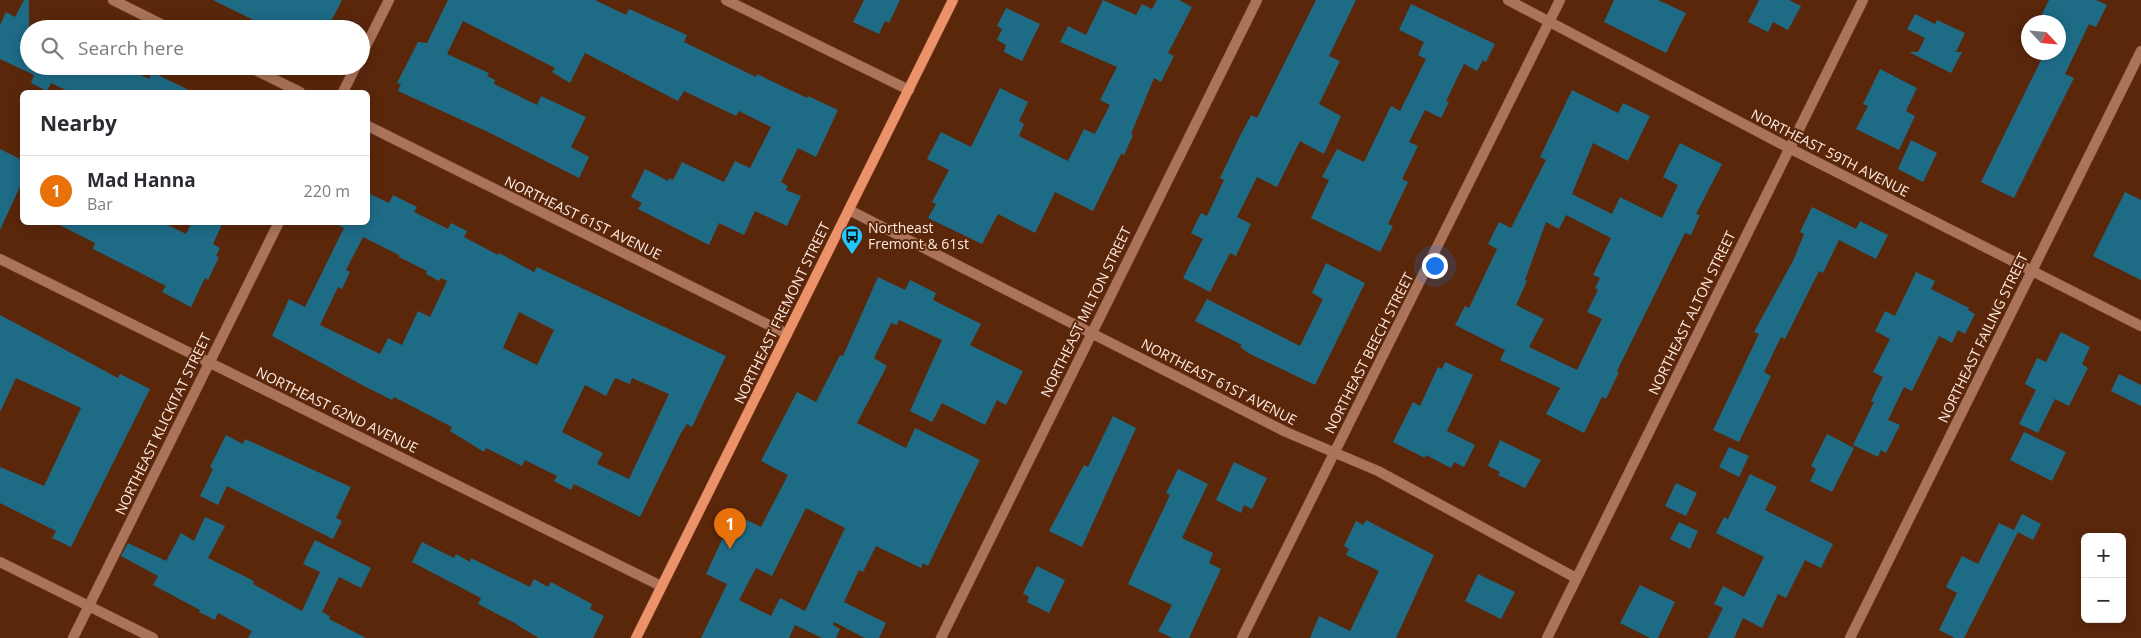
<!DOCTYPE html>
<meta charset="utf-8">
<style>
:root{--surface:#fff;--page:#f2f2f3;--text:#2b2b33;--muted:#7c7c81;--line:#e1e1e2;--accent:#d93025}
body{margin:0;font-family:"Open Sans",sans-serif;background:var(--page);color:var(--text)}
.controls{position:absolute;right:15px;bottom:15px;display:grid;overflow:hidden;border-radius:8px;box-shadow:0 2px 12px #0003}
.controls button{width:45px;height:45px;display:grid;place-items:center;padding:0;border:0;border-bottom:1px solid var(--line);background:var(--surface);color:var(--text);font:25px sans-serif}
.compass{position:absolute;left:2021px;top:15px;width:45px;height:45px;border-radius:50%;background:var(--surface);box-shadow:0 2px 12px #0003;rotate:116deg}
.you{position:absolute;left:1434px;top:265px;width:18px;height:18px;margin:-12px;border:4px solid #fff;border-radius:50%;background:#1a73e8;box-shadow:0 0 0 8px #1a73e833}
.badge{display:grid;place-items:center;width:32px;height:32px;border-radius:50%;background:var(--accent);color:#fff;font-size:16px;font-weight:700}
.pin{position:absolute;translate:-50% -41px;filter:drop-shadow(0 1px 2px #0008)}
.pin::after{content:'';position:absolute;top:26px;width:18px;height:15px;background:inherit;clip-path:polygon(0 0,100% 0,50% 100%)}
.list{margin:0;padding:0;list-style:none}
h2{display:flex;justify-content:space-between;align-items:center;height:65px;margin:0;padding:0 20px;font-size:21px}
h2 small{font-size:16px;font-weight:400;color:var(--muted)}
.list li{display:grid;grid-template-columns:32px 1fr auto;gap:15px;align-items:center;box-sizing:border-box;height:70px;padding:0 20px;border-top:1px solid var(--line)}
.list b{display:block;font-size:19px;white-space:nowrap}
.list p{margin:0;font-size:16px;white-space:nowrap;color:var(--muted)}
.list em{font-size:16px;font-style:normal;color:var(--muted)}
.icon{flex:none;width:28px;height:28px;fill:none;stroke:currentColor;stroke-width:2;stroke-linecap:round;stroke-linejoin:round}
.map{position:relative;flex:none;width:2141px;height:638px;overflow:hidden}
.search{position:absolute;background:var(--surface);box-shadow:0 2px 12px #0003;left:20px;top:20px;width:350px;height:55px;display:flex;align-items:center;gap:12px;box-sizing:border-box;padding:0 18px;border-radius:28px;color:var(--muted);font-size:19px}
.panel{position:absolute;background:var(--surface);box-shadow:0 2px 12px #0003;left:20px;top:90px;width:350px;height:135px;border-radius:8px}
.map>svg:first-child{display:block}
.building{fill:#1e6b86;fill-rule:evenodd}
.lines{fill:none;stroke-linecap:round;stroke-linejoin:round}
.minor-casing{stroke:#714229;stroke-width:11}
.secondary-casing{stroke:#714229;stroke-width:11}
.minor{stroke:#ab7359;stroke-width:10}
.secondary{stroke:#eb9268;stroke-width:10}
.labels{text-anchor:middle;stroke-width:4;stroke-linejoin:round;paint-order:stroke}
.street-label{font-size:14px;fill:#feeae1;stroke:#5a270b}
.poi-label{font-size:14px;fill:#feeae1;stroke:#5a270b;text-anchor:start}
</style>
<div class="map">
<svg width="2141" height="638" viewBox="0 0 2141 638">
<rect width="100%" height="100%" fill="#5a270b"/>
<path class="building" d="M 24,0 L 29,0 L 29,66 L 122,66 L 149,79 L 152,72 L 193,92 L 70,92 L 51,83 L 47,91 L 31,83 L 34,75 L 0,59 L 0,25 L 6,12 L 15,17 Z
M 213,0 L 342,0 L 327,29 L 272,29 Z
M 448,0 L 595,0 L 626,15 L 629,9 L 687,35 L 684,42 L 756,77 L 757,74 L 807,98 L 808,96 L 838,110 L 816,157 L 798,148 L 781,182 L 788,186 L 786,190 L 801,196 L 787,226 L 755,211 L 744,235 L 719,223 L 709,245 L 638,209 L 642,203 L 631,197 L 645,169 L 668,181 L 669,178 L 673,180 L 682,162 L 724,182 L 735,161 L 750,168 L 771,127 L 739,111 L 736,116 L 684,91 L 678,101 L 585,53 L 570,83 L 552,72 L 555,68 L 463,21 L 447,54 L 489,73 L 487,76 L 495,80 L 494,84 L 537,105 L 541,96 L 586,117 L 571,147 L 589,157 L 579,178 L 488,132 L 398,91 L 401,84 L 397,83 L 418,42 L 427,43 Z
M 864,0 L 900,0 L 889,23 L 885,21 L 879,34 L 853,22 Z
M 1103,0 L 1136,15 L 1142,4 L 1152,9 L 1157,0 L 1179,0 L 1192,7 L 1168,53 L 1174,56 L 1161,82 L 1154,78 L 1131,134 L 1133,135 L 1124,155 L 1121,154 L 1093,211 L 1055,192 L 1035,233 L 998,214 L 982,244 L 928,218 L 936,204 L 932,202 L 949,170 L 927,159 L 941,132 L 971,147 L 1000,88 L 1028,102 L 1019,121 L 1024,124 L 1019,136 L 1068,161 L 1084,129 L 1095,134 L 1110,105 L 1100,100 L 1117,67 L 1060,42 L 1068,26 L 1086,35 Z
M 1316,0 L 1356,0 L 1329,56 L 1340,61 L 1319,104 L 1341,116 L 1324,154 L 1300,141 L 1277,187 L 1257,177 L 1237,217 L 1251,224 L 1236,256 L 1230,253 L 1210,292 L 1183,278 L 1203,239 L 1191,233 L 1201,213 L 1207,216 L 1224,180 L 1220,178 L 1239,138 L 1251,115 L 1257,118 Z
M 1614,0 L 1658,0 L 1686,13 L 1666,53 L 1604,22 Z
M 1759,0 L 1789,0 L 1801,6 L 1788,30 L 1773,22 L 1768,32 L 1748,22 Z
M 2049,0 L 2096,0 L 2107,5 L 2096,27 L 2089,24 L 2065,74 L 2074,78 L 2014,198 L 1981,182 L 2045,52 L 2058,52 L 2058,22 L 2039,20 Z
M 1411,4 L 1495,44 L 1486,62 L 1483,60 L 1477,71 L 1464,64 L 1446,101 L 1449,102 L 1441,118 L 1425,110 L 1409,142 L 1418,146 L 1402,179 L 1408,182 L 1388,224 L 1393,226 L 1380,252 L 1311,218 L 1329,180 L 1322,177 L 1337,149 L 1364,162 L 1391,106 L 1400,111 L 1426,59 L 1418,55 L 1424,42 L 1399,30 Z
M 1006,8 L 1040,24 L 1022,61 L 1004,52 L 1006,45 L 997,40 L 1002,29 L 997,26 Z
M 1915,14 L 1935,24 L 1937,20 L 1965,33 L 1956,52 L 1962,52 L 1951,73 L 1909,52 L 1918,52 L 1925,38 L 1907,29 Z
M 1880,69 L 1917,88 L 1906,111 L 1915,116 L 1899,150 L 1856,129 L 1868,106 L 1863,104 Z
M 1572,90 L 1618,113 L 1623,103 L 1650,116 L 1628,161 L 1593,143 L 1572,194 L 1612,214 L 1620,197 L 1662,218 L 1678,185 L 1663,177 L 1680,143 L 1722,164 L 1696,214 L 1700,215 L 1691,235 L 1685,233 L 1617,371 L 1619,372 L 1606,399 L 1602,397 L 1584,433 L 1546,414 L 1560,388 L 1500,360 L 1505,350 L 1455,325 L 1465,306 L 1469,308 L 1497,249 L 1488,244 L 1499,222 L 1511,228 L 1546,160 L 1540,157 ZM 1566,215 L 1611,238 L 1593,275 L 1600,278 L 1595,288 L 1598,290 L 1587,312 L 1602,319 L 1577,370 L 1529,347 L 1544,319 L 1516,305 L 1527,281 L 1525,280 L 1546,222 L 1559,229 Z
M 1911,140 L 1937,153 L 1923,182 L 1898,169 Z
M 0,149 L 22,160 L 22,182 L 0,230 Z
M 2125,192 L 2141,200 L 2141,280 L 2093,256 Z
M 368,193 L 389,203 L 393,195 L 417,207 L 414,212 L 448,229 L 451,223 L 467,231 L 464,237 L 498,255 L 499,253 L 534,272 L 537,267 L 726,356 L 692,427 L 687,424 L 681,433 L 640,517 L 574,484 L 571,490 L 554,481 L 557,476 L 525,460 L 522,466 L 486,448 L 484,452 L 450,431 L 452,427 L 394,397 L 392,400 L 364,386 L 272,336 L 289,299 L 305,307 L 344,228 L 332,222 L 368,222 ZM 363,237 L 399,255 L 399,257 L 427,271 L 426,274 L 439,281 L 441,278 L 447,281 L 430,317 L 418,311 L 402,345 L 388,338 L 380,354 L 320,325 L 338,287 L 342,289 L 350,272 L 346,270 ZM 519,312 L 554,330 L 537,365 L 503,348 ZM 615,378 L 630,384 L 632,378 L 669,394 L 629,479 L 597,464 L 603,453 L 562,432 L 585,385 L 606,396 Z
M 1812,207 L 1856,229 L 1860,221 L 1888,235 L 1876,259 L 1839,240 L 1823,273 L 1819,271 L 1785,339 L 1781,337 L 1764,372 L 1771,376 L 1739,442 L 1713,430 L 1759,334 L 1754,332 L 1794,259 L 1804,234 L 1800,232 Z
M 54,222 L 162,222 L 186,234 L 192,222 L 223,222 L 213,244 L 220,248 L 216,256 L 219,257 L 208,280 L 205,278 L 191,307 L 162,292 L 166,286 L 93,249 L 95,243 Z
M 1326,263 L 1365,283 L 1315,385 L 1250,354 L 1240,347 L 1242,345 L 1195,321 L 1207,299 L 1300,346 L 1323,299 L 1312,293 Z
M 1916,272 L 1935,281 L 1931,289 L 1969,308 L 1968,310 L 1975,314 L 1965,334 L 1958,330 L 1952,343 L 1939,336 L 1912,391 L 1904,387 L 1888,420 L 1900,425 L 1886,453 L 1881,450 L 1878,457 L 1853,445 L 1874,402 L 1871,401 L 1883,377 L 1873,372 L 1890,339 L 1875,331 L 1885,311 L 1895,316 Z
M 878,277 L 905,290 L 910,280 L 936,293 L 933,300 L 981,324 L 970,345 L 1023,371 L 1006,405 L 997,400 L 985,425 L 942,403 L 932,422 L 910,411 L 942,340 L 899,320 L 897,325 L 891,323 L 874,358 L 887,366 L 857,423 L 906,448 L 915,428 L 980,460 L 961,498 L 928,566 L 923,563 L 921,568 L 876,546 L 863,572 L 859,570 L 844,602 L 886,623 L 879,638 L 865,638 L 834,622 L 833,625 L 840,629 L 836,638 L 822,638 L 795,625 L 789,638 L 701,638 L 727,584 L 706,574 L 734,514 L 761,527 L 788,475 L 761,461 L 797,392 L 816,402 L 840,355 L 843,356 ZM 806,508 L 845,528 L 805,611 L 780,598 L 771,616 L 739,600 L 756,568 L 772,576 Z
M 0,315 L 118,378 L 120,374 L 150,389 L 71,547 L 52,538 L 56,531 L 0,503 L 0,467 L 44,486 L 81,408 L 16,378 L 0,412 Z
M 2061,332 L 2090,347 L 2082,364 L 2088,368 L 2069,406 L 2055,399 L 2038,433 L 2019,424 L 2036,390 L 2025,384 L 2037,358 L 2046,362 Z
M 1445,362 L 1473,375 L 1447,431 L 1475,445 L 1464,467 L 1454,462 L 1451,468 L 1426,455 L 1425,458 L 1393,442 L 1413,402 L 1420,406 L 1438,367 L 1442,369 Z
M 2119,374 L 2141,385 L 2141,406 L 2111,391 Z
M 1113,416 L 1136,428 L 1082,547 L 1049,531 L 1084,465 L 1088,467 Z
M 2024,432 L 2066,452 L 2052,481 L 2010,460 Z
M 1827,434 L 1854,448 L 1832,492 L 1810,481 L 1816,469 L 1811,466 Z
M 226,435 L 243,444 L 245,439 L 351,487 L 336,518 L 342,521 L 333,539 L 227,486 L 218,505 L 200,496 L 213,469 L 210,467 Z
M 1500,440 L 1541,460 L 1525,488 L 1498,475 L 1500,472 L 1488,466 Z
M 1729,447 L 1749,456 L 1739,477 L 1719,467 Z
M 1234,462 L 1267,478 L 1252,509 L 1244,505 L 1241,513 L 1216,500 Z
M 1178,469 L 1208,484 L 1182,538 L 1213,553 L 1209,563 L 1221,569 L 1189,638 L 1172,638 L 1158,631 L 1172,605 L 1128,584 L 1170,495 L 1166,493 Z
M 1750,474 L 1777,487 L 1765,510 L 1833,544 L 1821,568 L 1805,560 L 1786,598 L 1778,594 L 1762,628 L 1743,618 L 1734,638 L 1708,638 L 1723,608 L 1714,604 L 1723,586 L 1744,597 L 1764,557 L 1716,533 L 1724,517 L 1728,519 Z
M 1676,483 L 1697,493 L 1686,516 L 1665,506 Z
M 2022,514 L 2041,524 L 2033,540 L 2014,530 Z
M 205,517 L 225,526 L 208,558 L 254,581 L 253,584 L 302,611 L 320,572 L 303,564 L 315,540 L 371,568 L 361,588 L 339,577 L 322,612 L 330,616 L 329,619 L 366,638 L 248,638 L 252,631 L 218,613 L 215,620 L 199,612 L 200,610 L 153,585 L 158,576 L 121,556 L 128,543 L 166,561 L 181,533 L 194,541 Z
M 1366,520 L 1434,555 L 1396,638 L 1310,638 L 1319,616 L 1350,631 L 1379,571 L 1346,555 L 1349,549 L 1344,546 L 1356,521 L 1363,525 Z
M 1679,522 L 1698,531 L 1690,549 L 1670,539 Z
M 1999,523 L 2018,532 L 1964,638 L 1955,638 L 1939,630 L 1957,593 L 1946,587 L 1962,556 L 1978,564 Z
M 422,542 L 454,558 L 456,554 L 470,562 L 471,558 L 530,587 L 534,579 L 548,587 L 551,582 L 592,604 L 590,609 L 604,616 L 593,638 L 539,638 L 517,625 L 517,624 L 478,604 L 481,598 L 412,562 Z
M 1037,566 L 1065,580 L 1049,613 L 1027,602 L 1029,597 L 1023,593 Z
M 1478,574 L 1515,592 L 1501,619 L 1465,601 Z
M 1640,585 L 1675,602 L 1658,638 L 1650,638 L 1620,623 Z"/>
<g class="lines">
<g class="minor-casing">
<path id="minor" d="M 113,0 L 171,29
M 726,0 L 909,90
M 1508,0 L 1789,148 L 2141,326
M 361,56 L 389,0
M 247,66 L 300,92
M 343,92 L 356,66
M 368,126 L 787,334
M 849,210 L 1286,432 L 1378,471 L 1576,578
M 0,259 L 661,586
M 0,562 L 153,638
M 73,638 L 279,222
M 941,638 L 1257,0
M 1242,638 L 1560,0
M 1547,638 L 1863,0
M 1850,638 L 2141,51"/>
</g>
<g class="secondary-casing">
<path id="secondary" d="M 636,638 L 953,0"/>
</g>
<use href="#minor" class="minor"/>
<use href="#secondary" class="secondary"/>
</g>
<defs>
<g id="bus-pin" transform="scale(1.125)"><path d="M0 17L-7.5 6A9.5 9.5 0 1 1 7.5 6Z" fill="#21c9fd" stroke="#5a270b"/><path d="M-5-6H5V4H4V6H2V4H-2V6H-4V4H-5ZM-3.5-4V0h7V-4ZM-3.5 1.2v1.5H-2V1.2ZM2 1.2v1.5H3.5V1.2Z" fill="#111"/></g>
</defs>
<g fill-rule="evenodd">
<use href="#bus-pin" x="852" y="236"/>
</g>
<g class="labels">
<g class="street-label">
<text transform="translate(1830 153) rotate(27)" y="5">NORTHEAST 59TH AVENUE</text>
<text transform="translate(583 218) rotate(26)" y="5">NORTHEAST 61ST AVENUE</text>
<text transform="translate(1086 312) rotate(-64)" y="5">NORTHEAST MILTON STREET</text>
<text transform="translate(782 313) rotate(-64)" y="5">NORTHEAST FREMONT STREET</text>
<text transform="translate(1692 313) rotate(-64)" y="5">NORTHEAST ALTON STREET</text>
<text transform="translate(1983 338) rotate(-64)" y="5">NORTHEAST FAILING STREET</text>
<text transform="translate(1369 353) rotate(-63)" y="5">NORTHEAST BEECH STREET</text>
<text transform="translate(1219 382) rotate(27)" y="5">NORTHEAST 61ST AVENUE</text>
<text transform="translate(337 410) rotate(26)" y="5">NORTHEAST 62ND AVENUE</text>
<text transform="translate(163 424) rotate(-64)" y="5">NORTHEAST KLICKITAT STREET</text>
</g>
<g class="poi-label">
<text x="868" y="233">Northeast<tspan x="868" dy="16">Fremont &amp; 61st</tspan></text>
</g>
</g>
</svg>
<div class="controls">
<button>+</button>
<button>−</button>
</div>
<svg class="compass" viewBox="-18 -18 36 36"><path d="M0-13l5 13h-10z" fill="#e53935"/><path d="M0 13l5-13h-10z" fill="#7c7c81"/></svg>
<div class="you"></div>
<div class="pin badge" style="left:730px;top:549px;background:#e8710a">1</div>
<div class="search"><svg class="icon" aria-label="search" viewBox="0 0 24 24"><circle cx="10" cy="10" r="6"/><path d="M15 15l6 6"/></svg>Search here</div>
<section class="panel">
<h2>Nearby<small></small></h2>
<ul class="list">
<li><span class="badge" style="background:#e8710a">1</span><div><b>Mad Hanna</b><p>Bar</p></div><em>220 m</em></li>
</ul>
</section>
</div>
